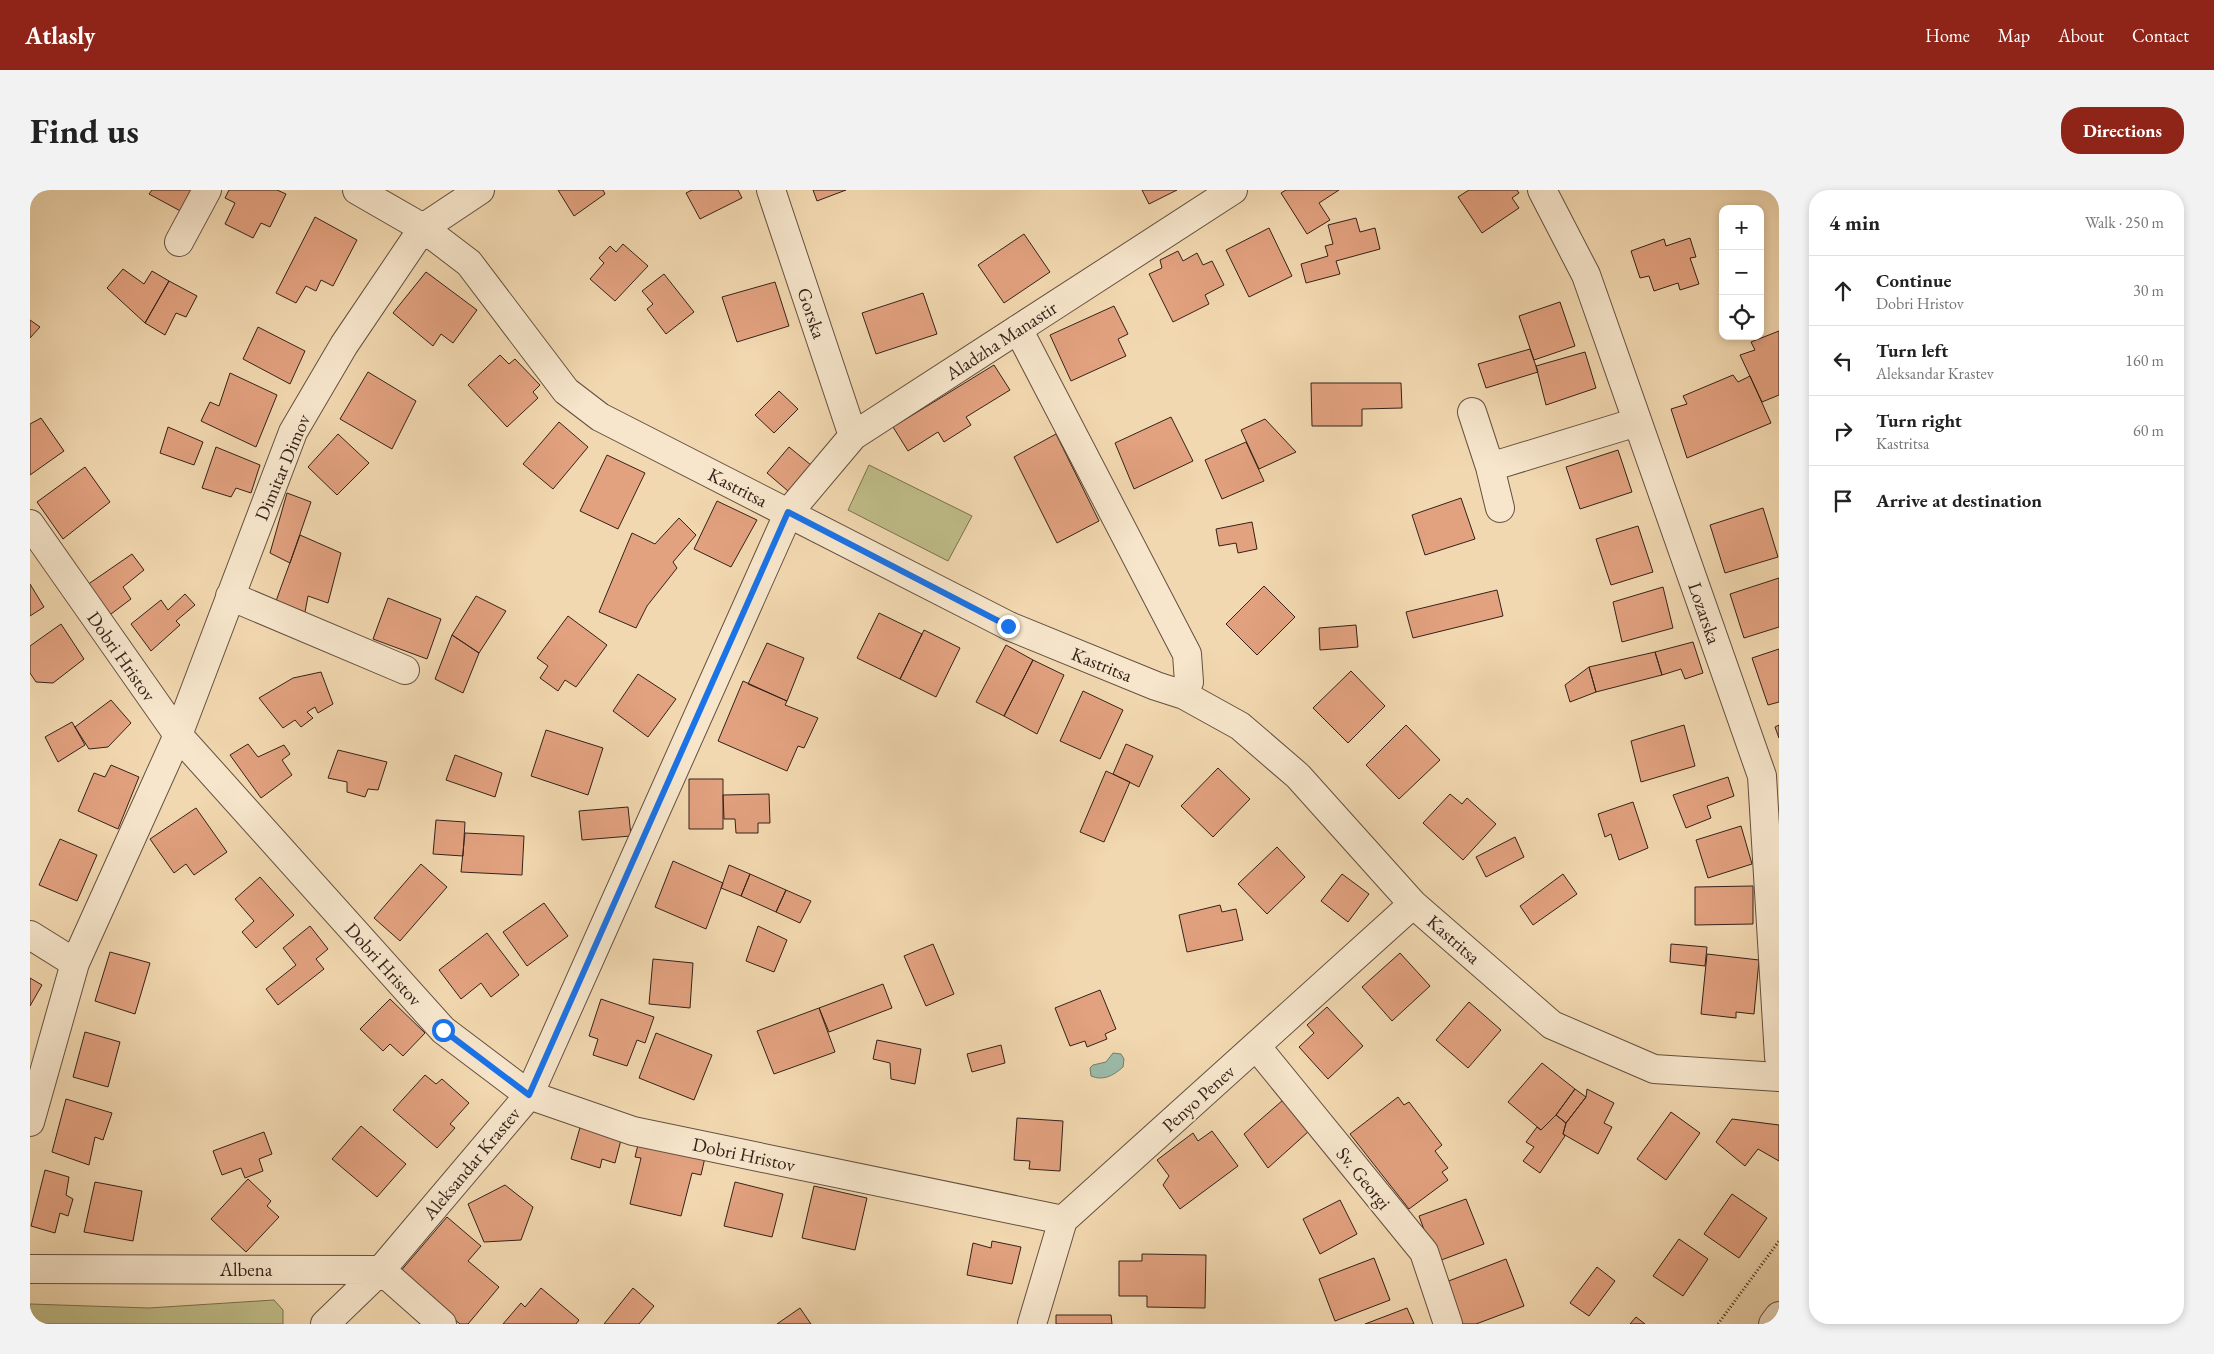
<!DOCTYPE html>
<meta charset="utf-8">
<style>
:root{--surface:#fff;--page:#f2f2f2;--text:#222;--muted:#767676;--line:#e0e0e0;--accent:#8f2418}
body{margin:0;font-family:"EB Garamond",serif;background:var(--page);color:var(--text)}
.controls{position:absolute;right:15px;top:15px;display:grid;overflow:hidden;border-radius:10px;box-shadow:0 2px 8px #0003}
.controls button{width:45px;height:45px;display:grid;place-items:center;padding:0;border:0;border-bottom:1px solid var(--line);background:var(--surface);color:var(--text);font:25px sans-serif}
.stop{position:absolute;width:15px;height:15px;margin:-11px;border:4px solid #1a73e8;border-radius:50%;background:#fff}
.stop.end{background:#1a73e8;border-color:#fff;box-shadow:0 1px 5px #0008}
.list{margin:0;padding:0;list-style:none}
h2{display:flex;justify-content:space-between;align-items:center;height:65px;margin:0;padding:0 20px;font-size:21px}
h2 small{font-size:16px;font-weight:400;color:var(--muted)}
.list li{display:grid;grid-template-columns:32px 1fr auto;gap:15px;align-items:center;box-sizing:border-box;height:70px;padding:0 20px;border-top:1px solid var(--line)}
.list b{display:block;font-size:19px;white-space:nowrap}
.list p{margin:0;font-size:16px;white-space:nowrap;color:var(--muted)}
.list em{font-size:16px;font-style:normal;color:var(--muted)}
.icon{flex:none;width:28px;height:28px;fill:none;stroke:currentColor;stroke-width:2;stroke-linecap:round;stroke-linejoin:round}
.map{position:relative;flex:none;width:1749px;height:1134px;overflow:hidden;border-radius:20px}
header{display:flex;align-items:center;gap:30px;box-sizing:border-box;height:70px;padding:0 25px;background:var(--accent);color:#fff}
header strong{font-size:24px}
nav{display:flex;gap:28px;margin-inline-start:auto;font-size:18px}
.intro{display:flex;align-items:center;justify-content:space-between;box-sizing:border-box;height:120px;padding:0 30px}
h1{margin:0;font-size:35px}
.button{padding:12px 22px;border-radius:20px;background:var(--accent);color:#fff;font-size:18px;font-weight:700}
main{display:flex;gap:30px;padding:0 30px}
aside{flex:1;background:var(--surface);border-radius:20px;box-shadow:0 2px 8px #0003}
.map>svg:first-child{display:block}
.green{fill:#bfbd88;stroke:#7a7051}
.water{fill:#9bbaa9;stroke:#727d70}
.building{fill:#e2a17f;stroke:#35221a}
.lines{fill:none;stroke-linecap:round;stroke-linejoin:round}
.minor-casing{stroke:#645040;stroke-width:30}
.path{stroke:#35221a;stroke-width:3;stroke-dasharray:1 2.5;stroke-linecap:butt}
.minor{stroke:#f7e6cc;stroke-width:28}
.route{stroke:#1a73e8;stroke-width:6}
.labels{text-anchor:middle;stroke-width:4.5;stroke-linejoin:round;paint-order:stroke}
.street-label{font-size:19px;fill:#35221a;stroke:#f7e6cc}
</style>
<header>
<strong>Atlasly</strong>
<nav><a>Home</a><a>Map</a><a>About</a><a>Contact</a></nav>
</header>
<div class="intro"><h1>Find us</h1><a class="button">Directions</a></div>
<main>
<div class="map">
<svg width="1749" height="1134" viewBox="0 0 1749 1134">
<rect width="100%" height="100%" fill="#f2d8b0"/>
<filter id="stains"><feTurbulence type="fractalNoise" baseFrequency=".004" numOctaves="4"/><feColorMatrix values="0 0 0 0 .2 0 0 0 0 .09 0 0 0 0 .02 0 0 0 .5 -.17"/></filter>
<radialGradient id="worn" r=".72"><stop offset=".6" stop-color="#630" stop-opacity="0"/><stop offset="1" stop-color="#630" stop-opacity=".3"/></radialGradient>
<path class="green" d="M 839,275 L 942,326 L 918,371 L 818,320 Z
M 244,1110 L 253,1120 L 253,1134 L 0,1134 L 0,1114 L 119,1118 Z"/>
<path class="water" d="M 1083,863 L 1091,864 L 1094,869 L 1093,877 C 1083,886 1073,891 1061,886 L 1060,878 L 1063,875 L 1076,872 Z"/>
<path class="building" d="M 122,0 L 168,0 L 156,24 L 119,4 Z
M 199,0 L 247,0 L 256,4 L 240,37 L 231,33 L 223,48 L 195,34 L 205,13 L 195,8 Z
M 528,0 L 573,0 L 575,4 L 544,26 Z
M 662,0 L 708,0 L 712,8 L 670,29 L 656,3 Z
M 783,0 L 816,0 L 787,11 Z
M 1112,0 L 1147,0 L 1119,14 Z
M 1256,0 L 1309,0 L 1289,13 L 1300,30 L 1277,44 L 1251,3 Z
M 1439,0 L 1487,0 L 1489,3 L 1482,8 L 1489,18 L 1452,43 L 1428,7 Z
M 285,27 L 327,50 L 303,96 L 291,90 L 286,101 L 276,96 L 266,113 L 246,103 Z
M 1326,28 L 1330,42 L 1345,38 L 1350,59 L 1306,71 L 1310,84 L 1276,93 L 1271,74 L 1298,66 L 1295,56 L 1303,54 L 1298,35 Z
M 1239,38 L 1262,86 L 1219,107 L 1196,60 Z
M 994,44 L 1020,82 L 974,113 L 948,75 Z
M 1660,48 L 1666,67 L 1660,68 L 1669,94 L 1650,100 L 1648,93 L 1624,101 L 1619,86 L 1610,88 L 1601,61 L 1634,49 L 1636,56 Z
M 593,54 L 618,76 L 585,111 L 560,89 L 574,73 L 569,68 L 580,56 L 586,62 Z
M 1148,61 L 1153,71 L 1167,63 L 1173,75 L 1182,71 L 1194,95 L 1175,105 L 1179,114 L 1143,132 L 1119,84 L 1132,78 L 1130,70 Z
M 93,79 L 114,94 L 122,81 L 139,91 L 115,133 L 77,98 Z
M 396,82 L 447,120 L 423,153 L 411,144 L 403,156 L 363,123 Z
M 634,84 L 664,122 L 636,144 L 617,119 L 623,114 L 612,101 Z
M 139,91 L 167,106 L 156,127 L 146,123 L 135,145 L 115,133 Z
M 745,92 L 759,136 L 707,152 L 692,107 Z
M 893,103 L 907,144 L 846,164 L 832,123 Z
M 1530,112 L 1545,156 L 1504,170 L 1489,126 Z
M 1084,116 L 1098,144 L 1088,149 L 1096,166 L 1041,191 L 1020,145 Z
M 0,130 L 10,137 L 0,148 Z
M 228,137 L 275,161 L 260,194 L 213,169 Z
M 1749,141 L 1749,205 L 1732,212 L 1710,165 L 1725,160 L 1721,152 Z
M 1500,159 L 1508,182 L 1456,198 L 1448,174 Z
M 1555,162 L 1566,198 L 1516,215 L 1506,176 Z
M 470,165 L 479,174 L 485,169 L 510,195 L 503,202 L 508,208 L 477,237 L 438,195 Z
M 964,175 L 980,200 L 936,227 L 941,235 L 914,252 L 908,242 L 878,261 L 863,237 Z
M 338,182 L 386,211 L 362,259 L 310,229 Z
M 200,183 L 247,205 L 226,257 L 171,231 L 180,212 L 189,216 Z
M 1703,185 L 1708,192 L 1720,186 L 1741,233 L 1657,268 L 1641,219 L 1657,214 L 1653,206 Z
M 1281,193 L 1371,193 L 1372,218 L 1332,219 L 1332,236 L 1282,236 Z
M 749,201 L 768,219 L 744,243 L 725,225 Z
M 1141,227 L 1163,271 L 1104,299 L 1085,253 Z
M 11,228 L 34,261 L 0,285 L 0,234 Z
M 1235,229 L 1266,262 L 1229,279 L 1211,240 Z
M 529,232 L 558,257 L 523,299 L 493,274 Z
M 138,237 L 173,252 L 164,275 L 130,263 Z
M 308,244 L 339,273 L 307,305 L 278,277 Z
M 1026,244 L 1069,331 L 1027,353 L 984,267 Z
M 1216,252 L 1234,291 L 1192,309 L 1175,270 Z
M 186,257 L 230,275 L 221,303 L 206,298 L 201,307 L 172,298 Z
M 759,257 L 787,280 L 765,307 L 737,283 Z
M 1588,260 L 1602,302 L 1550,319 L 1536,277 Z
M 577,265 L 615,283 L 588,339 L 550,321 Z
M 55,277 L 80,312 L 33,349 L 7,312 Z
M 257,303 L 281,312 L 260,373 L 240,363 Z
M 1431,308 L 1445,349 L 1395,365 L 1382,325 Z
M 687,311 L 727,330 L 701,377 L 664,359 Z
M 1733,318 L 1748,367 L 1695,383 L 1680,335 Z
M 649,328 L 666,345 L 643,372 L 647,378 L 617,416 L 606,438 L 569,422 L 602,343 L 625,354 Z
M 1222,332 L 1227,359 L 1208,363 L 1206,353 L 1189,356 L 1186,339 Z
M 1608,336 L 1623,382 L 1581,395 L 1566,349 Z
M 270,345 L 311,363 L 298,413 L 278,406 L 275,422 L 246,411 Z
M 102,364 L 114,380 L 93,397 L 101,409 L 77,427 L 57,395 Z
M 1749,388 L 1749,437 L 1714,448 L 1700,404 Z
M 0,394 L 14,417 L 0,426 Z
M 1234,396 L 1265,427 L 1227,465 L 1196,434 Z
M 1633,397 L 1643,438 L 1592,452 L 1583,412 Z
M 1467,400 L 1473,426 L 1383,448 L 1376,422 Z
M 155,404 L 165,415 L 146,431 L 150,435 L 121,461 L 101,434 L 131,410 L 138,420 Z
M 446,406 L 476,421 L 449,463 L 422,445 Z
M 358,408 L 411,429 L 397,469 L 343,449 Z
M 849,423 L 892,444 L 870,489 L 827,468 Z
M 538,426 L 577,455 L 546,497 L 535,490 L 528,501 L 510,488 L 518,476 L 507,468 Z
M 31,434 L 54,469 L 23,493 L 6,492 L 0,483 L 0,456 Z
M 1326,435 L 1328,457 L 1290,460 L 1289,438 Z
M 894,440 L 930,458 L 906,507 L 870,489 Z
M 422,445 L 449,463 L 433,503 L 405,489 Z
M 1663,452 L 1673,483 L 1655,489 L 1651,479 L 1632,485 L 1625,462 Z
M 737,453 L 774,468 L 757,511 L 718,494 Z
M 976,455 L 1003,470 L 974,526 L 946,512 Z
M 1749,459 L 1749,512 L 1738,515 L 1722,468 Z
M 1625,462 L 1632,485 L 1566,502 L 1559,477 Z
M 1003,470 L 1034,485 L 1007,544 L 974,526 Z
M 1559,477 L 1566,502 L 1540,512 L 1535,495 Z
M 1321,481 L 1355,516 L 1318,553 L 1283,518 Z
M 291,482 L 303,514 L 288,523 L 285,517 L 277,522 L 283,528 L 271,537 L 265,530 L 253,538 L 229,508 L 263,488 Z
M 608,484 L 646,509 L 618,547 L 583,521 Z
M 713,491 L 757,511 L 755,515 L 788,528 L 774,558 L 768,556 L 757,581 L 688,551 Z
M 1053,501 L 1093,520 L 1070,569 L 1030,551 Z
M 81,510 L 101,533 L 78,557 L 59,559 L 45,537 Z
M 42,532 L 55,555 L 28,572 L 15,547 Z
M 1376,535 L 1410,570 L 1369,609 L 1336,575 Z
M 1654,535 L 1665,576 L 1611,592 L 1601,551 Z
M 1749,535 L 1749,548 L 1745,537 Z
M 516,540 L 573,558 L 558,605 L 501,586 Z
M 218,554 L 228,567 L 254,555 L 260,564 L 252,570 L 262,585 L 231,608 L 200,565 Z
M 1096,554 L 1123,566 L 1109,597 L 1083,584 Z
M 308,560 L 357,572 L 348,600 L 338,599 L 335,607 L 317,602 L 317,592 L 298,588 Z
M 425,565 L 472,583 L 465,607 L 416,590 Z
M 81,575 L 109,587 L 88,639 L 48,621 L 64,583 L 75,587 Z
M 1188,578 L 1220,609 L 1183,647 L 1151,616 Z
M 1076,581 L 1100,592 L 1074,652 L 1050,642 Z
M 1698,587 L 1704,606 L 1677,616 L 1681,628 L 1656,638 L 1643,605 Z
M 659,589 L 693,589 L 693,639 L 659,639 Z
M 739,604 L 740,633 L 728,633 L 728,643 L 706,643 L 705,629 L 694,629 L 693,605 Z
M 1420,604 L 1432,614 L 1437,608 L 1466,634 L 1433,670 L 1393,633 Z
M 1603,612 L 1618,658 L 1589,670 L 1581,644 L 1575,647 L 1568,624 Z
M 598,617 L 601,646 L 552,650 L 549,621 Z
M 166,618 L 197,662 L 164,685 L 156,674 L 144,683 L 120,649 Z
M 406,630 L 435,632 L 433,666 L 403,664 Z
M 1711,636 L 1722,674 L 1678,688 L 1666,650 Z
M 435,643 L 494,646 L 492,685 L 431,682 Z
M 1485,647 L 1494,667 L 1456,687 L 1446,667 Z
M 30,649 L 67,665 L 47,711 L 9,695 Z
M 1247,657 L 1275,687 L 1237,724 L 1208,694 Z
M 643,671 L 693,693 L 676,739 L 625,717 Z
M 391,674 L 417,697 L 370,751 L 344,728 Z
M 699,675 L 720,684 L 711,706 L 691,698 Z
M 720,684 L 756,700 L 746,722 L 711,706 Z
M 1312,684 L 1339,704 L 1318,732 L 1291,711 Z
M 1533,684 L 1547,704 L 1503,735 L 1490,716 Z
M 230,687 L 264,725 L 226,758 L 212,742 L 224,731 L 205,709 Z
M 1723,696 L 1723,734 L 1665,735 L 1665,697 Z
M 756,700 L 781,711 L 770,733 L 746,722 Z
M 514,713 L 538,746 L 497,776 L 473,742 Z
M 1190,715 L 1192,722 L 1206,719 L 1213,750 L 1157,762 L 1149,725 Z
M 280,736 L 298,759 L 286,769 L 294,779 L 248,815 L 236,799 L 266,775 L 253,758 Z
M 728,736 L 757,750 L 744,782 L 716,771 Z
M 457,743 L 489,785 L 461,807 L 451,793 L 431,809 L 409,780 Z
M 903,754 L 924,804 L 896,816 L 874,766 Z
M 1641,754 L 1677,757 L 1675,776 L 1640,772 Z
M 80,762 L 120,773 L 105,824 L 65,811 Z
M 1370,763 L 1400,796 L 1362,831 L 1332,797 Z
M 1677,764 L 1729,770 L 1724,824 L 1706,822 L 1706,828 L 1671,824 Z
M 623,769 L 663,773 L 660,818 L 619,814 Z
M 0,788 L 12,795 L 0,816 Z
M 853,794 L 862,818 L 799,842 L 789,818 Z
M 1070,800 L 1086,839 L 1075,844 L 1077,849 L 1057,857 L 1055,851 L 1040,856 L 1025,818 Z
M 360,809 L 395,843 L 373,866 L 360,854 L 353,861 L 330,839 Z
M 571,809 L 624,827 L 615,853 L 607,850 L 597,876 L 563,865 L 568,849 L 559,846 Z
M 1439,812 L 1471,840 L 1438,878 L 1406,850 Z
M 1297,817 L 1333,856 L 1298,889 L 1269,857 L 1284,843 L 1277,835 Z
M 789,818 L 805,862 L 744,884 L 727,841 Z
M 55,842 L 90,852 L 78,897 L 43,887 Z
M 626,843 L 682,865 L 664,910 L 609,888 Z
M 847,850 L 891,859 L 885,894 L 861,889 L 860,873 L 843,869 Z
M 971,855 L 975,873 L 942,882 L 937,864 Z
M 1512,873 L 1545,899 L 1526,925 L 1511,940 L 1478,912 Z
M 395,885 L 406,894 L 412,889 L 439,913 L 420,934 L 425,938 L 407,958 L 363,920 Z
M 1545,899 L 1556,907 L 1536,933 L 1526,925 Z
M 1557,899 L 1584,913 L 1574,933 L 1582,937 L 1568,964 L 1533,944 L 1536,933 L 1556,907 Z
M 1368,907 L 1374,915 L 1379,912 L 1412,955 L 1405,961 L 1418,978 L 1412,982 L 1418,990 L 1379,1019 L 1320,944 Z
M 36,909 L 82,923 L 73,950 L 65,947 L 59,975 L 22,962 Z
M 1253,910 L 1279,941 L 1238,978 L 1214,944 Z
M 1641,922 L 1670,943 L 1636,990 L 1607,969 Z
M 1526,925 L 1536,933 L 1533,944 L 1535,946 L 1510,983 L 1493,971 L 1504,957 L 1496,952 L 1507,937 L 1511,940 Z
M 987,928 L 1033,931 L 1030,981 L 999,979 L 1000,971 L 984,970 Z
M 1702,929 L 1749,935 L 1749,971 L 1728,959 L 1715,976 L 1686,952 Z
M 551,934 L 592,946 L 585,973 L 572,969 L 570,978 L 541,969 Z
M 331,936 L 376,974 L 347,1007 L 302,969 Z
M 1182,941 L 1208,976 L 1150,1019 L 1133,995 L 1139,986 L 1127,970 L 1163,943 L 1168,951 Z
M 234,942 L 242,964 L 229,969 L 233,981 L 215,988 L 211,978 L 192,985 L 183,961 Z
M 610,947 L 676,963 L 671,985 L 662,983 L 651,1026 L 600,1014 L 611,968 L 605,967 Z
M 15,980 L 39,987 L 36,1005 L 43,1009 L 38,1026 L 30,1023 L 25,1043 L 1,1036 Z
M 218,989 L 241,1011 L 237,1016 L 249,1027 L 216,1062 L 181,1029 Z
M 65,992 L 112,1001 L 103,1051 L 54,1042 Z
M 705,992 L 753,1004 L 742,1047 L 694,1036 Z
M 475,995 L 503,1017 L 491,1050 L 454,1052 L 438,1014 Z
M 784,996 L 837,1008 L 825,1060 L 772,1048 Z
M 1702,1004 L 1737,1028 L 1709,1068 L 1674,1044 Z
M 1436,1009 L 1454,1054 L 1406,1072 L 1389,1026 Z
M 1310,1010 L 1327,1044 L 1290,1064 L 1273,1029 Z
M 417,1027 L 451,1056 L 438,1071 L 469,1097 L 438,1134 L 430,1134 L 369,1083 Z
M 1649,1049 L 1678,1069 L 1653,1106 L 1623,1086 Z
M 962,1051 L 991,1057 L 982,1094 L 937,1085 L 943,1053 L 961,1058 Z
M 1112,1064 L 1176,1065 L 1175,1118 L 1117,1117 L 1117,1106 L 1089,1106 L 1089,1071 L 1112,1071 Z
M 1344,1068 L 1360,1110 L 1305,1131 L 1289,1089 Z
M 1476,1069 L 1494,1116 L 1446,1134 L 1432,1134 L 1416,1092 Z
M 1567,1077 L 1585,1091 L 1559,1126 L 1540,1113 Z
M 511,1098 L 549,1130 L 546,1134 L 473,1134 L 491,1113 L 495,1117 Z
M 603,1098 L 624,1116 L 609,1134 L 574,1134 Z
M 770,1118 L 781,1134 L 747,1134 Z
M 1377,1118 L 1384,1134 L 1335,1134 Z
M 1026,1125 L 1081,1125 L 1082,1134 L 1026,1134 Z
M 1606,1127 L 1615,1134 L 1600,1134 Z"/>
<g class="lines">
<g class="minor-casing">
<path id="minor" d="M 327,0 L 393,38 L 439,73 L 536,201 L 570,227 L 979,436 L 1126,496 L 1154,505 L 1210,536 L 1268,586 L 1383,714 L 1522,835 L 1624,879 L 1749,887
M 741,0 L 823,246
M 1512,0 L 1556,85 L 1732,586 L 1749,867
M 149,52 L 177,0
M 988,139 L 1157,464 L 1159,492 L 1154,505
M 1442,222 L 1460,277 L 1607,232
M 1460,277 L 1470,318
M 0,334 L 148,545 L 413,840 L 499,905 L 603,941 L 1033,1030
M 200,406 L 375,480
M 0,745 L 45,773
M 1226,856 L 1394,1062 L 1418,1134
M 0,932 L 45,773 L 148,545 L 263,242 L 314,155 L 393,38 L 450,0
M 0,1079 L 351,1080 L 412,1134
M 295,1134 L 351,1080 L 499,905 L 759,322 L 823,246 L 1203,0
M 1002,1134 L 1033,1030 L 1383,714
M 1743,1134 L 1749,1126"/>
</g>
<path class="path" d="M 1688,1134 L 1749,1051"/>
<use href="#minor" class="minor"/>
</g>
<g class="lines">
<path class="route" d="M 413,840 L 499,905 L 758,322 L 978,436"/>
</g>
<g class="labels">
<g class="street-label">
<text transform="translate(782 123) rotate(71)" y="7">Gorska</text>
<text transform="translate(971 150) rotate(-33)" y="7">Aladzha Manastir</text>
<text transform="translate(252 277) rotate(-67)" y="7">Dimitar Dimov</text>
<text transform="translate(708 297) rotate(27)" y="7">Kastritsa</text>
<text transform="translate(1675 423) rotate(71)" y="7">Lozarska</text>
<text transform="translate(92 466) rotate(55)" y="7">Dobri Hristov</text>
<text transform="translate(1072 474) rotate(22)" y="7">Kastritsa</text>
<text transform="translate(1424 749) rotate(41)" y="7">Kastritsa</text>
<text transform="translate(354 774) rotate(48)" y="7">Dobri Hristov</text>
<text transform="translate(1168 908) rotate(-42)" y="7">Penyo Penev</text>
<text transform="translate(714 964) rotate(12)" y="7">Dobri Hristov</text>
<text transform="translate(441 973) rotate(-50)" y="7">Aleksandar Krastev</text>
<text transform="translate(1334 988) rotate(51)" y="7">Sv. Georgi</text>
<text x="216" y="1086">Albena</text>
</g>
</g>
<rect width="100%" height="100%" filter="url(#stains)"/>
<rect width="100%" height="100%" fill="url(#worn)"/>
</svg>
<div class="controls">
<button>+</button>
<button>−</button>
<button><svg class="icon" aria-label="locate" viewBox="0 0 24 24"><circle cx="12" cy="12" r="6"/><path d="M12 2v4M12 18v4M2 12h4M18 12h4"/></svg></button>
</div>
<div class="stop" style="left:413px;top:840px"></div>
<div class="stop end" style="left:978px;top:436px"></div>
</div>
<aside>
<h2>4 min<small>Walk · 250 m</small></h2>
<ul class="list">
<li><svg class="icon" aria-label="ahead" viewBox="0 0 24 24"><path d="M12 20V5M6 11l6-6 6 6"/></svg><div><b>Continue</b><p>Dobri Hristov</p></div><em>30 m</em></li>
<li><svg class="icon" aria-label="left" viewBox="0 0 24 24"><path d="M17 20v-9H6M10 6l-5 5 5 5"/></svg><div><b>Turn left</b><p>Aleksandar Krastev</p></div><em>160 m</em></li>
<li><svg class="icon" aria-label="right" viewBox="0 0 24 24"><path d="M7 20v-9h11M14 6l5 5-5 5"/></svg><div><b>Turn right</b><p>Kastritsa</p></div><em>60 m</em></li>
<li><svg class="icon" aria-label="arrive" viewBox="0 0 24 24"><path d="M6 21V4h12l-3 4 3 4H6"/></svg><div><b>Arrive at destination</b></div></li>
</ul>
</aside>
</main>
